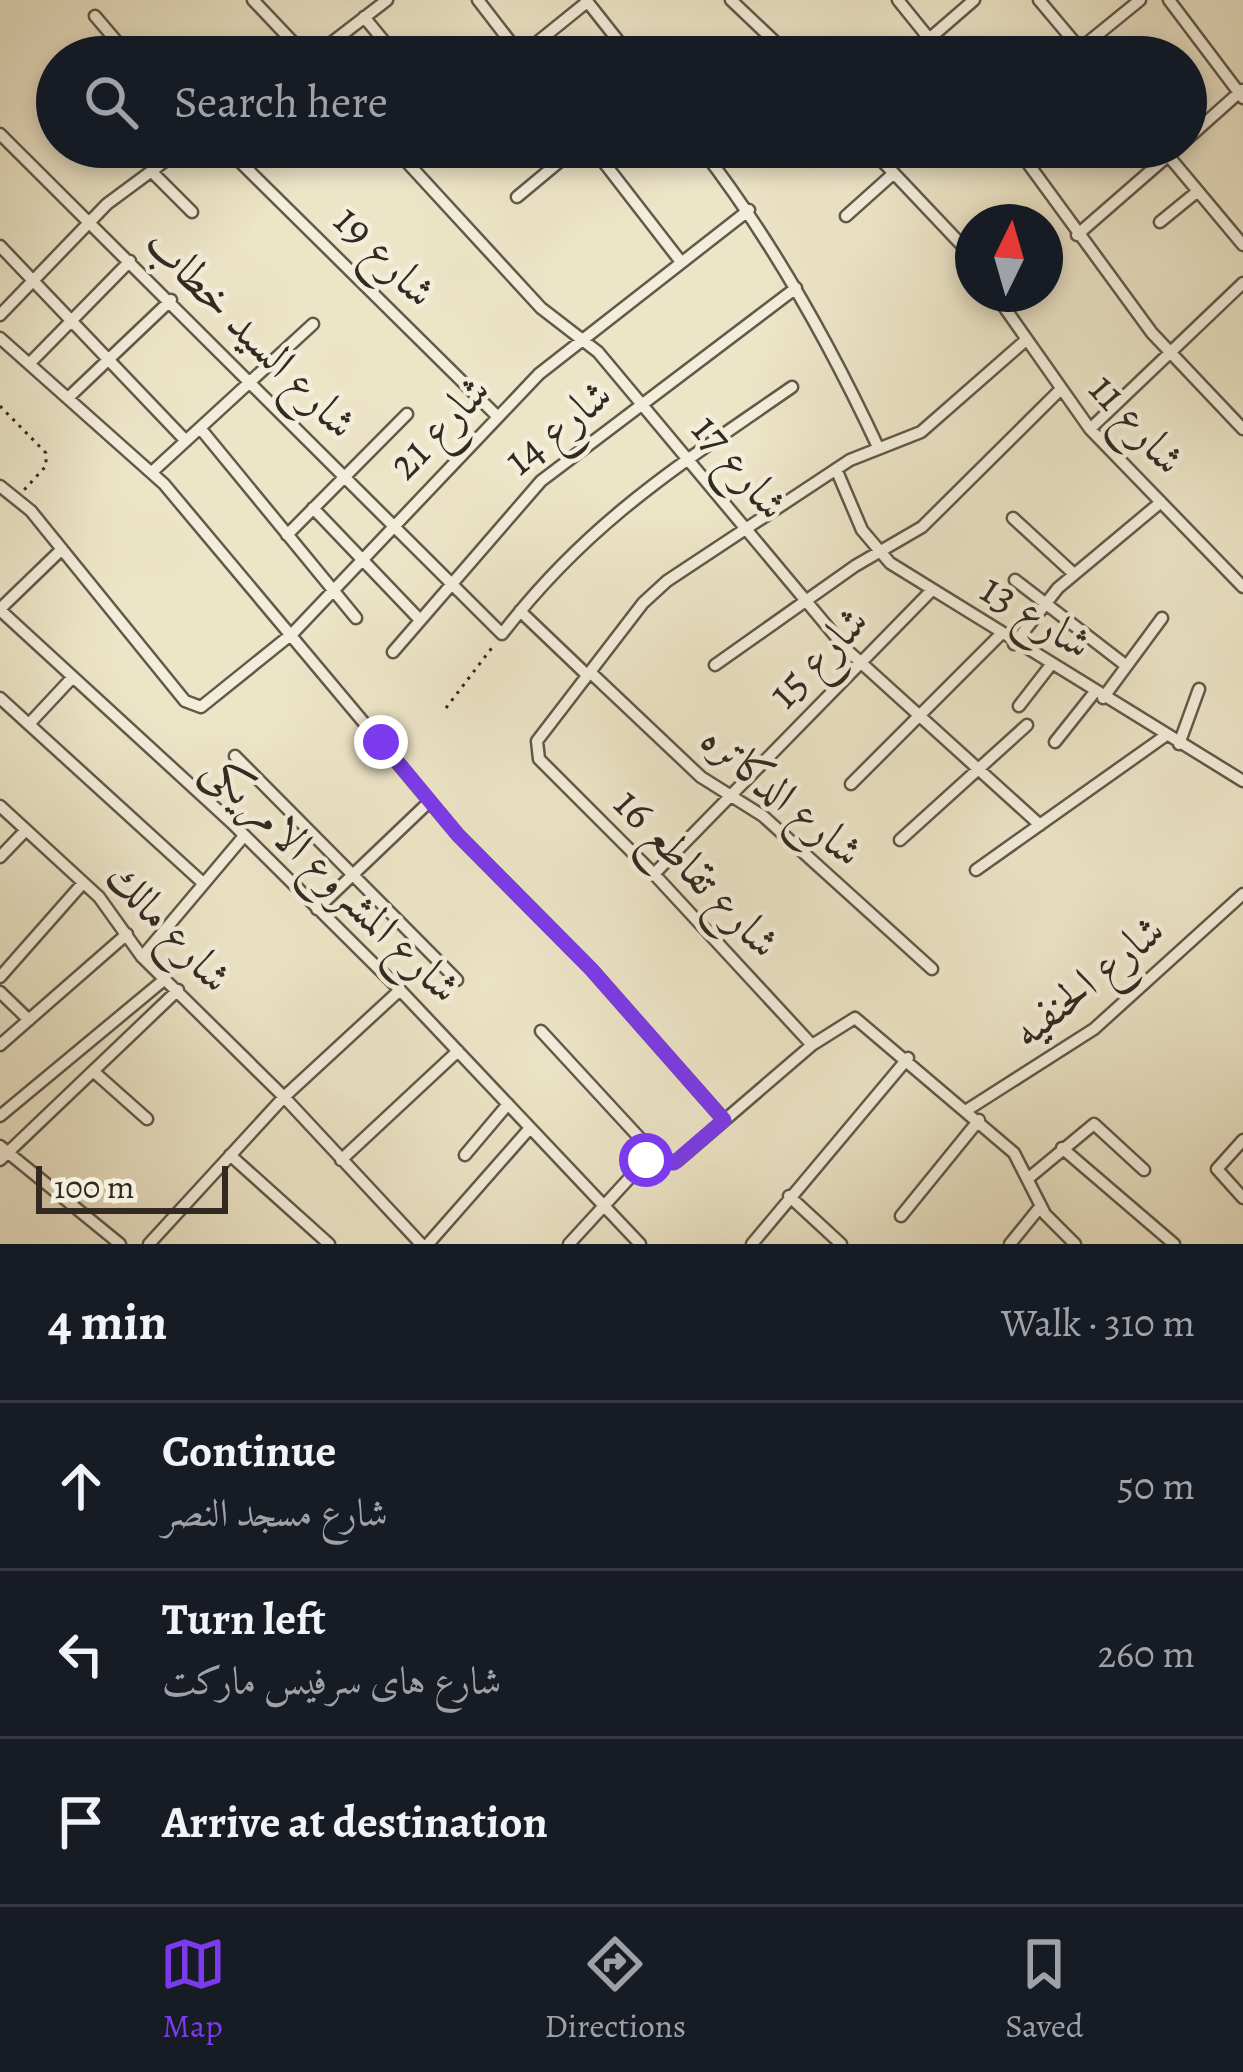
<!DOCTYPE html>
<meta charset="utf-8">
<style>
:root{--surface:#171b24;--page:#20242c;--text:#f1f3f6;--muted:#9ea1a6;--line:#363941;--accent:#7c3aed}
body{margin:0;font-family:Alegreya,Amiri,serif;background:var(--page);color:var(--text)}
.compass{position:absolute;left:955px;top:204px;width:108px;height:108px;border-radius:50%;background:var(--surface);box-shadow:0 6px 18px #0003;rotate:5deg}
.scale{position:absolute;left:36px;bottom:30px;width:192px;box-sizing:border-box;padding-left:12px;border:6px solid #322a20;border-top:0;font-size:33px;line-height:42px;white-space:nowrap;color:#322a20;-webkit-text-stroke:9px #f3eedb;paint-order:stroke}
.stop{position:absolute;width:36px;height:36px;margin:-27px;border:9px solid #7c3aed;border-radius:50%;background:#fff}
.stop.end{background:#7c3aed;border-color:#fff;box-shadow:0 3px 12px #0008}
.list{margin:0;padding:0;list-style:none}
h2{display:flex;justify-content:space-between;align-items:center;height:156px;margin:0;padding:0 48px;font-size:51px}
h2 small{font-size:39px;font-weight:400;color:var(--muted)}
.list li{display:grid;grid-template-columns:78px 1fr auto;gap:36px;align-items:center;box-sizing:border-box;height:168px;padding:0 48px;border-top:3px solid var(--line)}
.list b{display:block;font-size:45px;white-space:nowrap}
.list p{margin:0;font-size:39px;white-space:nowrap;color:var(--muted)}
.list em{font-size:39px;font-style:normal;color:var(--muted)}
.icon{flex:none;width:66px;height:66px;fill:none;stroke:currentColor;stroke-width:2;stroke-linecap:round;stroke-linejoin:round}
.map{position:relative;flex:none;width:1243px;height:1244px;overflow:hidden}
.search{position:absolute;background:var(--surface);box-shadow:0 6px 18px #0003;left:36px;right:36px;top:36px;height:132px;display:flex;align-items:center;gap:30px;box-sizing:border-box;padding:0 42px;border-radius:66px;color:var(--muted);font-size:45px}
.sheet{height:660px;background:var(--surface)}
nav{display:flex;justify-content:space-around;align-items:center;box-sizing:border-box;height:168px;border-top:3px solid var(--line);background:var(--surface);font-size:33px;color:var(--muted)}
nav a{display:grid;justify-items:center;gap:6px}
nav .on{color:var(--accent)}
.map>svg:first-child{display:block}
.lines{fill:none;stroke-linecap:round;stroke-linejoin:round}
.street-casing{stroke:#61594a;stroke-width:15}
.path{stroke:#322a20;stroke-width:3;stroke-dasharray:3 6;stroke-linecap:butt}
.street{stroke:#f3eedb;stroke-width:10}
.route{stroke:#7c3aed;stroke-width:15}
.labels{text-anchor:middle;stroke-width:9;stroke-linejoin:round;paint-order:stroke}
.street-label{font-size:45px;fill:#322a20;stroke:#f3eedb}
</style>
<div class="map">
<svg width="1243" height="1244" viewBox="0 0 1243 1244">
<rect width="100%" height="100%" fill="#ede5c8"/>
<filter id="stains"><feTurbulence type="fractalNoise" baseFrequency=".00167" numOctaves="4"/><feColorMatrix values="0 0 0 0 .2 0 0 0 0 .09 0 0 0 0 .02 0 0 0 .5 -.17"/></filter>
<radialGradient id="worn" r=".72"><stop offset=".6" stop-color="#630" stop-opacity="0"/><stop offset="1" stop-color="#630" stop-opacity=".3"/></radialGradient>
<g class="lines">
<g class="street-casing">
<path id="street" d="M 253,0 L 307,57
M 478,0 L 522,57
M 586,0 L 631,57
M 731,0 L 791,57
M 898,0 L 944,57
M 1039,0 L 1087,57
M 1169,0 L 1243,98
M 95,16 L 130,57
M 364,17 L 397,57
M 929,39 L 974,0
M 313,57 L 387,0
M 519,57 L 587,2
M 1070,57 L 1140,0
M 0,134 L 502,634 C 588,522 678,466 792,387
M 1186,140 L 1242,90
M 225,147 L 496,415
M 393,147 L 541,308 L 598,352 L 847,650 L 1040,825
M 592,147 L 681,262
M 700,147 C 772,240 828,340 878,447
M 869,147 L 973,257
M 1016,147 L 1152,333 L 1243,429
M 1161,147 L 1243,245
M 151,171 L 192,212
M 517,197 L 577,147
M 846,216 L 894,173
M 1160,222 L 1198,191
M 1077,235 L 1178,147
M 0,246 L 186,441
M 995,294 L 1090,429 L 1243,587
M 0,315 L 107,204 L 184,147
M 0,338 L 164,484 L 458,835 L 591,969 L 724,1120
M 29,364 L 130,261
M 68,398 L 171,300
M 200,428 L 356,618
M 1090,429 L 1243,283
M 836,469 L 862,530 L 890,563 L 1243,781
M 152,472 L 313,324
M 0,486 L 31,511 L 185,701 L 201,707 L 293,633 L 539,374 L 749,210
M 313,508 L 420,620
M 1013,518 L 1074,574
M 287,535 L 407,414
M 1015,580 L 1124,664
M 0,609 L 62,549
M 0,610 L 232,823 L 400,990 L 640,1244
M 520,611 L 587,675
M 1014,644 L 1058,588 L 1161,502
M 393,652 L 541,481 L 796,288
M 715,665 L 855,566 L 922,527 L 1059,391
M 590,672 L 701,777 L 763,816 L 932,969
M 0,698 L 203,883
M 1103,698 L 1162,618
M 1019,706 L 1050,666
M 29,724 L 71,679
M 1055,742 L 1094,693
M 1179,744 L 1199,689
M 235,756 L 457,980
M 851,784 L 1000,635
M 0,806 L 99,897 L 142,957 L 284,1097 L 421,1244
M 900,840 L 1027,725
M 0,857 L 26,830
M 976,870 L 1165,736
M 654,874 L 931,591
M 317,909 L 429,802
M 142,957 L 244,836
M 0,977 L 83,883
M 0,992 L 29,1020
M 541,1031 L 659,1159
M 0,1045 L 127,934
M 812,1045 L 654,874 L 539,759 L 537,741 L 643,603 L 667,581 L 850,460 L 921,432 L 1026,340
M 93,1071 L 147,1119
M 967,1110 L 1094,1029 L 1243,894
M 0,1116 L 165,979
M 1243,1140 L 1217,1169 L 1243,1198
M 0,1146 L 120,1244
M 1062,1148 L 1174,1244
M 230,1155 L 329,1244
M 465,1155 L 508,1104
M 0,1160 L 178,990
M 341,1160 L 458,1051
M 1030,1177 L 1094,1124 L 1144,1170
M 789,1196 L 841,1244
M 901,1216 L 979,1120
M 149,1244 L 284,1097 L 400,990
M 428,1244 L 530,1128
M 569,1244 L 646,1160 L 677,1161 L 812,1045 L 855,1018 L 1014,1153 L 1045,1214 L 1075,1244
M 752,1244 L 908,1058
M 1010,1244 L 1040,1207"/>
</g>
<path class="path" d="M 0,406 L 46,453 L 46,466 L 24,490
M 446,708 L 494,645"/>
<use href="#street" class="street"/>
</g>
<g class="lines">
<path class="route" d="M 381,742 L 458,835 L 591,969 L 724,1120 L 674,1163 L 646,1160"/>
</g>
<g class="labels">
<g class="street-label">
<text transform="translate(386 255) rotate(45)" y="16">شارع 19</text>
<text transform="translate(252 332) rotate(45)" y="16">شارع السيد خطاب</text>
<text transform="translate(1138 423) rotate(48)" y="16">شارع 11</text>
<text transform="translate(438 426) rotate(-46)" y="16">شارع 21</text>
<text transform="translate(557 426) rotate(-39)" y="16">شارع 14</text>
<text transform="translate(741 466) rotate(50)" y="16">شارع 17</text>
<text transform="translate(1037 615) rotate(32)" y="16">شارع 13</text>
<text transform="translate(817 656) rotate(-46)" y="16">شارع 15</text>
<text transform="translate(783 794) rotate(40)" y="16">شارع الدكاتره</text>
<text transform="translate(698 872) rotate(46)" y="16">شارع تقاطع 16</text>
<text transform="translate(333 877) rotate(44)" y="16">شارع المشروع الامريكى</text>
<text transform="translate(170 926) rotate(47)" y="16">شارع مالك</text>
<text transform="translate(1087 980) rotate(-39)" y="16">شارع الحنفيه</text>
</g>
</g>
<rect width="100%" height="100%" filter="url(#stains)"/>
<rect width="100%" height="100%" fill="url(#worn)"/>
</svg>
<svg class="compass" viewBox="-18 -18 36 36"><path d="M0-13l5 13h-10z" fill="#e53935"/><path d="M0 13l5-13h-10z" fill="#9ea1a6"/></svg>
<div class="scale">100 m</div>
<div class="stop" style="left:646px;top:1160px"></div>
<div class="stop end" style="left:381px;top:742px"></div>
<div class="search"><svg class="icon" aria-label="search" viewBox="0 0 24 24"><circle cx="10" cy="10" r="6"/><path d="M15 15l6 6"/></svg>Search here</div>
</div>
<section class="sheet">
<h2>4 min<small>Walk · 310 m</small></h2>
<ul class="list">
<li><svg class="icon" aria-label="ahead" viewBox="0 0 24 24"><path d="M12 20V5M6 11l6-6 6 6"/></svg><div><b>Continue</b><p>شارع مسجد النصر</p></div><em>50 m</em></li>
<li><svg class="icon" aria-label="left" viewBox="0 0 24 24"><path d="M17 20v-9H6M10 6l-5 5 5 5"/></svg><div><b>Turn left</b><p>شارع هاى سرفيس ماركت</p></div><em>260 m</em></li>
<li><svg class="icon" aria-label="arrive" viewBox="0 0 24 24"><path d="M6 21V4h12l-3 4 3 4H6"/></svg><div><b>Arrive at destination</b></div></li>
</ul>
</section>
<nav>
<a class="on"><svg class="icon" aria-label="map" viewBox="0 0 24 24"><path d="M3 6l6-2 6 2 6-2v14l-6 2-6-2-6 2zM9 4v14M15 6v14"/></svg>Map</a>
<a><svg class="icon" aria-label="directions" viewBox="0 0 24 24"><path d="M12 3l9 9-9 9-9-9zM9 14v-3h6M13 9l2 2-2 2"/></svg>Directions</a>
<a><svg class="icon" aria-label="saved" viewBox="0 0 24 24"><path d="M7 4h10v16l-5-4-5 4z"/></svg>Saved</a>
</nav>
